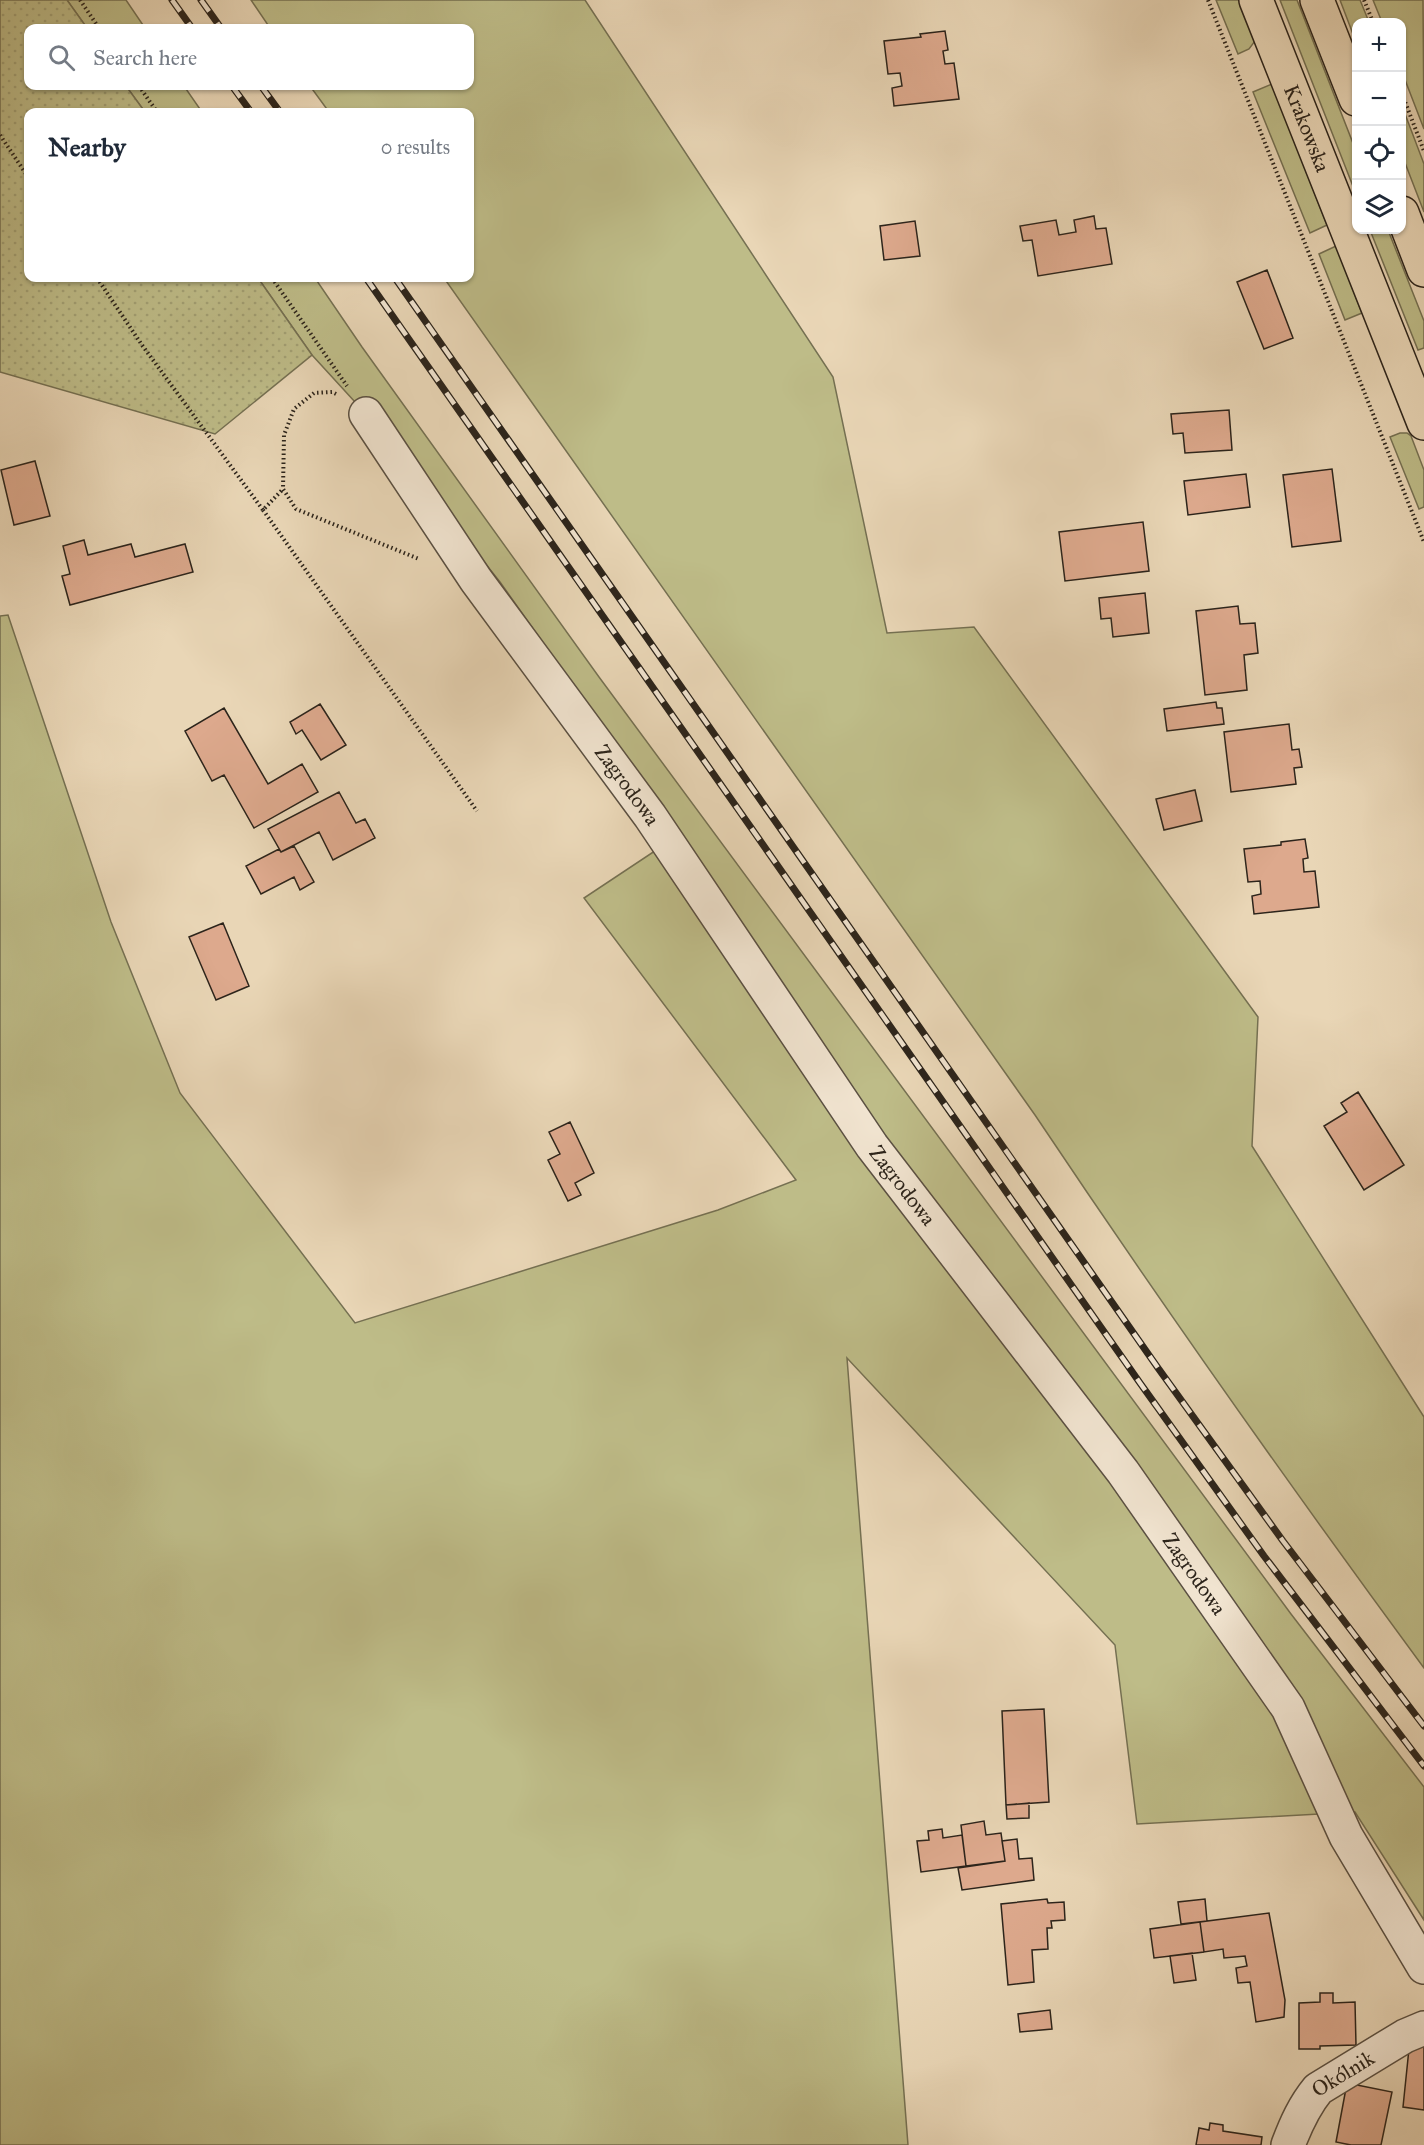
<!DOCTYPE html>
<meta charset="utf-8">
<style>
:root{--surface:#fff;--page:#f2f2f3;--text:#1f2937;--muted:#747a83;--line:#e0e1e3}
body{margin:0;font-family:"IM FELL Great Primer",serif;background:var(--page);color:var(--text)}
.controls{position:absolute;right:18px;top:18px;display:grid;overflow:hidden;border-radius:12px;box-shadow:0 2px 4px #0004}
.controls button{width:54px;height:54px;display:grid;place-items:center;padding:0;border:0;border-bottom:2px solid var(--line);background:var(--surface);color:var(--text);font:30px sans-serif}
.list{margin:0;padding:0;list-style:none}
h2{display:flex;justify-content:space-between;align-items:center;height:78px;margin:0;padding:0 24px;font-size:26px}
h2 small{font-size:20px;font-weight:400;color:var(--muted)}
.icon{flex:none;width:33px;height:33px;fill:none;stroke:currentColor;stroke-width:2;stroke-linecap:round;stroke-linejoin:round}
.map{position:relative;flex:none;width:1424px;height:2145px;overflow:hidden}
.search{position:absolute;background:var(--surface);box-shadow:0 2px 4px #0004;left:24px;top:24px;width:450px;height:66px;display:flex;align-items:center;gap:15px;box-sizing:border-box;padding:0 21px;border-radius:12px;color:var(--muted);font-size:22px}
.panel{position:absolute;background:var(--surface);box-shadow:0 2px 4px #0004;left:24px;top:108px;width:450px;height:174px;border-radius:12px}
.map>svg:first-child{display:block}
.green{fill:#bebc88;stroke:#757052;stroke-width:1.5}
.garden{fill:url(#garden-dots);stroke:#757052;stroke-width:1.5}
.building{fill:#dda98d;stroke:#2c241b;stroke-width:1.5}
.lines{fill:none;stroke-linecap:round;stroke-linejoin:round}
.minor-casing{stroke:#5b5042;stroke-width:36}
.major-casing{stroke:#2c241b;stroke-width:36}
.path{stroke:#2c241b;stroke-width:4;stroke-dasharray:1.5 3;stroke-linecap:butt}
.minor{stroke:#f1e4d0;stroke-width:33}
.major{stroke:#e9d6b6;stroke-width:33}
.rail-casing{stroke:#2c241b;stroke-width:7}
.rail{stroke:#f1e4d0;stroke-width:4.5;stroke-dasharray:14;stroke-linecap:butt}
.labels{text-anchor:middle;stroke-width:5;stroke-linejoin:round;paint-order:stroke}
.street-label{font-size:21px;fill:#2c241b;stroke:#f1e4d0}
</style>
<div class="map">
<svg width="1424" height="2145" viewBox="0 0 1424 2145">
<defs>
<pattern id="garden-dots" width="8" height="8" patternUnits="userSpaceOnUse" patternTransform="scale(1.5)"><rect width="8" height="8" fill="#bebc88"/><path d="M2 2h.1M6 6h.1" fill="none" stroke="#a3a175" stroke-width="1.8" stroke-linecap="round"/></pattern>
</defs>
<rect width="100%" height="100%" fill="#e9d6b6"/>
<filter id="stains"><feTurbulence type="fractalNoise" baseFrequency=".00333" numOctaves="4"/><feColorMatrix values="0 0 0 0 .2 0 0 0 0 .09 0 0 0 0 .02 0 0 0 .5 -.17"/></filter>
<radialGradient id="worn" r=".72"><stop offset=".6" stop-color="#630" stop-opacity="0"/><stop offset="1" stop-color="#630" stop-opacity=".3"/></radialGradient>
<path class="green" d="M 67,0 L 126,0 L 145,28 L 87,28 Z
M 251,0 L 585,0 L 833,377 L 887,633 L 974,627 L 1258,1017 L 1252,1146 L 1424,1417 L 1424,1668 C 1290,1486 1160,1302 1035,1115 L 444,278 L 470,278 L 470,112 L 329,112 L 310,86 L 470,86 L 470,28 L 270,28 Z
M 1216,0 L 1239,0 L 1255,41 L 1249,49 L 1238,54 Z
M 1280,0 L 1297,0 L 1356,151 L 1356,194 Z
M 1340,0 L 1360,0 L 1369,22 L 1356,22 L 1356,42 Z
M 1373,0 L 1423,0 L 1424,129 L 1402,72 L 1402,22 L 1382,22 Z
M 1272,84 L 1327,225 L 1310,233 L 1253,92 Z
M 126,86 L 184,86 L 202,112 L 145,112 Z
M 1402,106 L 1424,164 L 1424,212 L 1402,155 Z
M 1370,230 L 1388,230 L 1424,321 L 1424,348 L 1418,350 Z
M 1336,246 L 1362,313 L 1345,320 L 1319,254 Z
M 258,278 L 315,278 L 362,347 L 599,677 L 1291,1614 L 1424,1787 L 1424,1920 L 1355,1812 L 1137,1824 L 1115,1645 L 847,1358 L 908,2145 L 0,2145 L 0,616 L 8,615 L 111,922 L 180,1093 L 355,1323 L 718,1210 L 796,1180 L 584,898 L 679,835 L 500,582 L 366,414 L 312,355 Z
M 1400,433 L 1407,433 L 1411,436 L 1424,470 L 1424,507 L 1419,509 L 1390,437 Z"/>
<path class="garden" d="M 0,0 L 67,0 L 87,28 L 28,28 L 28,86 L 126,86 L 145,112 L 28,112 L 28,278 L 258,278 L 312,355 L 215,434 L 0,372 Z"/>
<path class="building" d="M 945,31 L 948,50 L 943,51 L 945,64 L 954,63 L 959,99 L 894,106 L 892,88 L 902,86 L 900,73 L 888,74 L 884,41 L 921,37 L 920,34 Z
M 1094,216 L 1096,229 L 1106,228 L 1112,264 L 1038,276 L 1032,240 L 1023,241 L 1020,226 L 1056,220 L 1059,235 L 1076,232 L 1074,220 Z
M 915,221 L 920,256 L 884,260 L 880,226 Z
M 1267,270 L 1293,338 L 1264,349 L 1237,282 Z
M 1229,410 L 1232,450 L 1185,453 L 1183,433 L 1173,434 L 1171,414 Z
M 35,461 L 50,516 L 14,525 L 1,470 Z
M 1332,469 L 1341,541 L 1292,547 L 1283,475 Z
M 1246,474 L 1250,507 L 1188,515 L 1184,481 Z
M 1143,522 L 1149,571 L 1065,581 L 1059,532 Z
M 84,540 L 88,555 L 131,544 L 135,557 L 185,544 L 193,572 L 70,605 L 62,576 L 70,574 L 63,546 Z
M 1145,593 L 1149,633 L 1113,637 L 1111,618 L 1101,619 L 1099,598 Z
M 1238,606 L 1240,624 L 1255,623 L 1258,653 L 1244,655 L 1247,690 L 1205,695 L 1196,611 Z
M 1216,702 L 1217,708 L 1222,708 L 1224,724 L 1167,731 L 1164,709 Z
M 320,704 L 346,745 L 321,760 L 302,730 L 296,734 L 290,722 Z
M 224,708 L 268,784 L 302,764 L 318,792 L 254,828 L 224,775 L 212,781 L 185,731 Z
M 1289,724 L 1292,750 L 1299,749 L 1302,767 L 1294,768 L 1296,784 L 1231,792 L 1224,732 Z
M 1195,790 L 1202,821 L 1164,830 L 1156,799 Z
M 339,792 L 356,823 L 365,819 L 375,838 L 333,860 L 319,832 L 281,852 L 268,829 Z
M 1305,839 L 1308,858 L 1303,859 L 1304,872 L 1315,871 L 1319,907 L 1254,914 L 1252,896 L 1261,894 L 1260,881 L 1248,882 L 1244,849 L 1281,845 L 1281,842 Z
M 294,846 L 314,882 L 300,890 L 294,877 L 261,894 L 246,866 L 279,849 L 281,852 Z
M 223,923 L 249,986 L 216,1000 L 189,937 Z
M 1358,1092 L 1404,1165 L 1364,1190 L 1324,1126 L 1347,1112 L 1341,1103 Z
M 570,1122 L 594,1173 L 575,1183 L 581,1195 L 568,1201 L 548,1160 L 560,1154 L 549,1132 Z
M 1044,1709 L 1049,1802 L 1006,1805 L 1002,1711 Z
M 1029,1803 L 1029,1818 L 1007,1819 L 1006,1805 Z
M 984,1821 L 986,1835 L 1001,1833 L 1005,1861 L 966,1866 L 961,1825 Z
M 942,1829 L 943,1838 L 962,1835 L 966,1866 L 921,1872 L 917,1841 L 929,1840 L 928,1831 Z
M 1017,1839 L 1019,1859 L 1032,1858 L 1034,1880 L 962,1890 L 958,1868 L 1005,1861 L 1002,1841 Z
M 1047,1899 L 1048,1903 L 1064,1902 L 1065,1920 L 1051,1921 L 1052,1928 L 1047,1928 L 1048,1949 L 1032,1950 L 1034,1982 L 1008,1985 L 1001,1904 Z
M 1205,1899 L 1207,1921 L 1181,1924 L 1178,1902 Z
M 1269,1913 L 1285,2000 L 1284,2017 L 1256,2022 L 1250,1982 L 1238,1983 L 1236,1968 L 1247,1966 L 1245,1956 L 1224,1958 L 1223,1949 L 1204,1952 L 1200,1922 Z
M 1200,1922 L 1204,1952 L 1154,1958 L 1150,1929 Z
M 1192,1953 L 1196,1980 L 1174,1983 L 1170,1956 Z
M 1320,1993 L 1333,1993 L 1333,2003 L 1355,2002 L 1356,2045 L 1320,2046 L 1320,2049 L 1299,2049 L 1299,2003 L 1320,2002 Z
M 1050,2010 L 1052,2029 L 1020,2032 L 1018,2014 Z
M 1410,2039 L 1424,2040 L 1424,2110 L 1403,2107 Z
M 1347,2083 L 1392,2092 L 1381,2145 L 1351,2145 L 1336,2142 Z
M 1210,2123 L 1223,2125 L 1223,2131 L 1262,2137 L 1261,2145 L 1196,2145 L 1199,2128 L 1209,2130 Z"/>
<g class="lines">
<g class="minor-casing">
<g id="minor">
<path id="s1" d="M 366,414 L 476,580 L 650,816 L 872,1146 L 1123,1472 L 1288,1708 L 1346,1836 L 1424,1967"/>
<path id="s2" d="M 1288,2145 C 1296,2124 1304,2106 1318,2089 L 1405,2036 L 1424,2028"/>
</g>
</g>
<g class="major-casing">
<g id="major">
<path id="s3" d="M 1256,0 L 1424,423"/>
<path d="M 1317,0 L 1356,99"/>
<path d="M 1402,213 L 1424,270"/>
</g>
</g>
<path class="path" d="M 80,0 L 99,28
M 1208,0 L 1424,542
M 1364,0 L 1373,22
M 139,86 L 157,112
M 1402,94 L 1424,151
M 0,135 L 28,177
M 97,278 L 142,345 L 263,510 L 283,489
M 272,278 L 347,386
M 336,394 L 332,392 L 314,393 L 294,409 L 284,435 L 283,489 L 296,509 L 419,559
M 263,510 L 477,811"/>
<use href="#minor" class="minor"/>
<use href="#major" class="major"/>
<g class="rail-casing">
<path id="rail" d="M 172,0 L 192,28
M 201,0 L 221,28
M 232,86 L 251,112
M 261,86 L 280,112
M 366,278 L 1140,1383 L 1264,1556 L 1424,1766
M 395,278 L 1158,1368 L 1283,1541 L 1424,1726"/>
</g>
<use href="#rail" class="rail"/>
</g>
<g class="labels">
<g class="street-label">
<text dy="7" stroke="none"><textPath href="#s3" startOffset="138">Krakowska</textPath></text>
<text dy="7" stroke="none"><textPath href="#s1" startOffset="454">Zagrodowa</textPath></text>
<text dy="7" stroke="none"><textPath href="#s1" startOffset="940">Zagrodowa</textPath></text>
<text dy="7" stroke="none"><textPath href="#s1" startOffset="1426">Zagrodowa</textPath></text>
<text dy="7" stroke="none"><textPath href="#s2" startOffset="93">Okólnik</textPath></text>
</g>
</g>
<rect width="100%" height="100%" filter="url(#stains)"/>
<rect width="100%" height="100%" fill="url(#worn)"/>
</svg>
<div class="controls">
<button>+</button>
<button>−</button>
<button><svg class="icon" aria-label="locate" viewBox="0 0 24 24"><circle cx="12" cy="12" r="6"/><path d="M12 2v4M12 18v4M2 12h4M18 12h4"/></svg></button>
<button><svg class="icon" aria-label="layers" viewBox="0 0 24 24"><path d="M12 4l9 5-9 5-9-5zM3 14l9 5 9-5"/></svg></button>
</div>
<div class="search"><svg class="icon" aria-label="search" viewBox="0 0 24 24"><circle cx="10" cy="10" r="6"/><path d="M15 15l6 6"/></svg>Search here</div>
<section class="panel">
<h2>Nearby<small>0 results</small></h2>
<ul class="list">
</ul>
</section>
</div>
